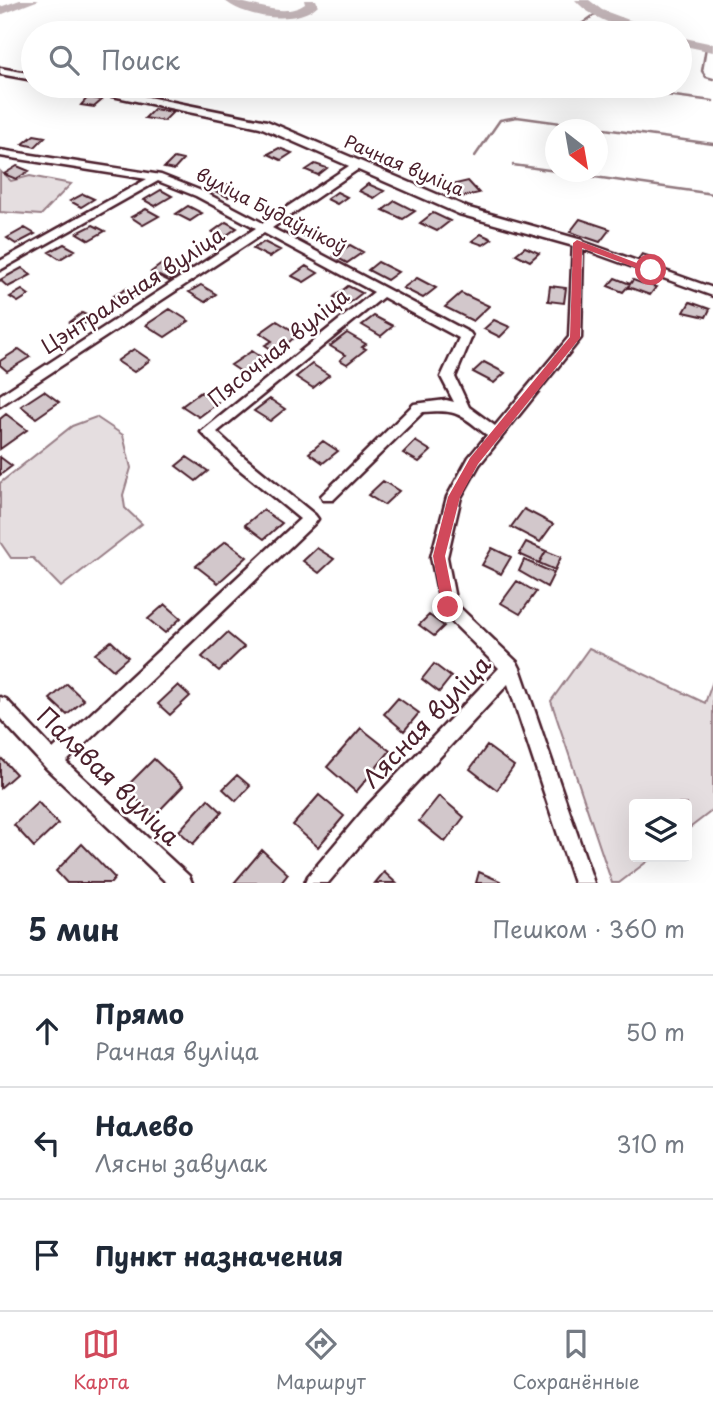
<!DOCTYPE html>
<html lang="ru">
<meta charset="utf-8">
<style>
:root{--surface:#fff;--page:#f6f6f7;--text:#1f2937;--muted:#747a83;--line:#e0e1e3;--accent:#d1495b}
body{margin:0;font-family:"Playpen Sans",sans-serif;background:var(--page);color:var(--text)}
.controls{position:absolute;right:21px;bottom:21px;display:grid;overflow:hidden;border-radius:7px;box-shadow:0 7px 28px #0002}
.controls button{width:63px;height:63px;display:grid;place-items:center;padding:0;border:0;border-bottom:2px solid var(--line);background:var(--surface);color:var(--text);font:35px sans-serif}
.compass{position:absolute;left:545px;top:119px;width:63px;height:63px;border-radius:50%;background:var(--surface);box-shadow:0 7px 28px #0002;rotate:149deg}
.stop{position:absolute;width:21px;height:21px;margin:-16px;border:5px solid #d1495b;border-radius:50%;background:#fff}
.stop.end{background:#d1495b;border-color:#fff;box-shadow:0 2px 7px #0008}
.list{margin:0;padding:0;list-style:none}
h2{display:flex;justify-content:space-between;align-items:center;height:91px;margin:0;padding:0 28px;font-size:30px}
h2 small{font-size:23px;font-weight:400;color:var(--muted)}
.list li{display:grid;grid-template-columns:46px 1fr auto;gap:21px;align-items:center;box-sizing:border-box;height:112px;padding:0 28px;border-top:2px solid var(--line)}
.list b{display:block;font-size:26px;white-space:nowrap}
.list p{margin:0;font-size:23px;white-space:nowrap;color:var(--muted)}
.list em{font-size:23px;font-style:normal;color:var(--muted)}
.icon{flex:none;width:38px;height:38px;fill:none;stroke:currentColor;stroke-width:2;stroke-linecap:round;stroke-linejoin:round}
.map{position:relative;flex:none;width:713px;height:883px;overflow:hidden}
.search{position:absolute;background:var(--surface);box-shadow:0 7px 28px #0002;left:21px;right:21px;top:21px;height:77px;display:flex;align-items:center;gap:18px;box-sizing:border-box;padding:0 24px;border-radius:38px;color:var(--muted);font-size:26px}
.sheet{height:427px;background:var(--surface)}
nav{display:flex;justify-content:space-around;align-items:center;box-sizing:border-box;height:98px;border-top:2px solid var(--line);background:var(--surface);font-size:19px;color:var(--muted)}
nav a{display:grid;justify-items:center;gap:4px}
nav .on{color:var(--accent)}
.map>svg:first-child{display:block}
.green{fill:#e5dee0;stroke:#987e86;stroke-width:2}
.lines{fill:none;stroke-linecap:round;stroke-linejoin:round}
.stream{stroke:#91787e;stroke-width:2.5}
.river{fill:#c1b3b6;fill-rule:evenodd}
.building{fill:#d2c7cb;stroke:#4a1f2b;stroke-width:2}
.minor-casing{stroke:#4a1f2b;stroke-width:5}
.tertiary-casing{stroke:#4a1f2b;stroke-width:5}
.minor{fill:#fff;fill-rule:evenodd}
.tertiary{fill:#fff;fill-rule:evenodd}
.route{fill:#d1495b}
.labels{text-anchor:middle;stroke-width:5;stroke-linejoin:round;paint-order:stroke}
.far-street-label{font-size:18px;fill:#4a1f2b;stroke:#fff}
.street-label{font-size:21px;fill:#4a1f2b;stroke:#fff}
.near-street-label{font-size:24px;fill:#4a1f2b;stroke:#fff}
</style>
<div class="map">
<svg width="713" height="883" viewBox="0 0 713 883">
<rect width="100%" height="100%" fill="#fff"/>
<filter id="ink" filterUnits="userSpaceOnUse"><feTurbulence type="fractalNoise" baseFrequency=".0143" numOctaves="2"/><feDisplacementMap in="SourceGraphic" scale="14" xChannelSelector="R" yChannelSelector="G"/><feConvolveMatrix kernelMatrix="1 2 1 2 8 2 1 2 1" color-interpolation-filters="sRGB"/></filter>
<g filter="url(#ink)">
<path class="green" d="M 0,171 L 11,181 L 30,176 L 71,184 L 41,215 L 0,212 Z
M 96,417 L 123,435 L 131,468 L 123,495 L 125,508 L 142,524 L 61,587 L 33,558 L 11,558 L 0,542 L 0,483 L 72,426 Z
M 589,648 L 705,703 L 713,681 L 713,810 L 687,830 L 687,804 L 634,804 L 634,857 L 653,857 L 619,883 L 612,883 L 551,701 Z"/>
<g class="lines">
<path class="stream" d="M 569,33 L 597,13
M 706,47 L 702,71 L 706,77 L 713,79
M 597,86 L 713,101
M 523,96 L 530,86
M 475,156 L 500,120 L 517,117 L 713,144
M 513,165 L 556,171
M 560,172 L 713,194"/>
<path class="river" d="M 20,0 L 39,0 L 0,15 L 0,7 Z
M 224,0 C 250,0 282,20 305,4 L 304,0 L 316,0 L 318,5 C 298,26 244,18 224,0 Z
M 575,0 L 589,0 L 602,10 L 664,33 C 635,34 594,22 575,0 Z
M 680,37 L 713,44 L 713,52 L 680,45 Z"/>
</g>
<path class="building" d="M 88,97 L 102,100 L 94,107 L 81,105 Z
M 154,109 L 173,112 L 164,121 L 145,118 Z
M 34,135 L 45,137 L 35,147 L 23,144 Z
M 279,148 L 292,153 L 281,160 L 268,154 Z
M 174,158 L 183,160 L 174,170 L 164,168 Z
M 315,164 L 327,168 L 318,175 L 306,170 Z
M 17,166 L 29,171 L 16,179 L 4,174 Z
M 468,181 L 479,193 L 457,198 L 447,186 Z
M 226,184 L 239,190 L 228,197 L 215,191 Z
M 368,184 L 384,191 L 374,198 L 359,191 Z
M 161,190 L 172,196 L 155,206 L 144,200 Z
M 337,192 L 347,197 L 337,204 L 327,199 Z
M 83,194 L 94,199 L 81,207 L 70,201 Z
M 395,201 L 415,211 L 403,219 L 383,210 Z
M 188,206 L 202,213 L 190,221 L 176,214 Z
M 146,209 L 159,216 L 143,225 L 131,217 Z
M 433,213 L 450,221 L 437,231 L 420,223 Z
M 580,219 L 610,229 L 600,242 L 570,232 Z
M 226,222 L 237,228 L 224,237 L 212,232 Z
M 93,225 L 105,231 L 89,240 L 77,233 Z
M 302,226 L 315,233 L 307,238 L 294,232 Z
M 25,228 L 35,234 L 16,244 L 7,238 Z
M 481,234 L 492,239 L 483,245 L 472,241 Z
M 264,242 L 280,250 L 269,257 L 253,249 Z
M 64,244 L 75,250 L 60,259 L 49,252 Z
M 350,245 L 363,252 L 347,263 L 334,256 Z
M 525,247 L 539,253 L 530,261 L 516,254 Z
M 642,254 L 655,258 L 650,265 L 637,261 Z
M 166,261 L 184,270 L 169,281 L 151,272 Z
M 378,262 L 398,272 L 387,280 L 368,270 Z
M 306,266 L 318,273 L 304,282 L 292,276 Z
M 22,268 L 31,275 L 8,287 L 0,280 Z
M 417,278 L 436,288 L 423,298 L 403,288 Z
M 615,278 L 630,284 L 623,292 L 608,286 Z
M 633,280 L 644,284 L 656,287 L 650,295 L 628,287 Z
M 201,285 L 216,294 L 205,302 L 189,292 Z
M 348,286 L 362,293 L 348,304 L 334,297 Z
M 550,286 L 566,288 L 564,303 L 548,301 Z
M 128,288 L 137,294 L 123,303 L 114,296 Z
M 22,290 L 29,295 L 18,302 L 10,297 Z
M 461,293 L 489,306 L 473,321 L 445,307 Z
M 690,302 L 710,309 L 706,317 L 684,312 Z
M 170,309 L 189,321 L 165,337 L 146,325 Z
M 82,313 L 92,318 L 80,327 L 70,322 Z
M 374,316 L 393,326 L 381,336 L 362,325 Z
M 494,320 L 510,327 L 500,337 L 484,329 Z
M 277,321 L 298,334 L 277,353 L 265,345 L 272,341 L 260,333 Z
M 347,333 L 366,344 L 362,347 L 366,349 L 347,364 L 340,360 L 345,355 L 330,346 Z
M 19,349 L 30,357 L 7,371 L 0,365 L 0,361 Z
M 134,349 L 150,360 L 134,372 L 117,361 Z
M 252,351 L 267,361 L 246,375 L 231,365 Z
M 484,362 L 505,373 L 494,383 L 473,372 Z
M 312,364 L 329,375 L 313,388 L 296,377 Z
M 44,391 L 59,402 L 36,418 L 21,406 Z
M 201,392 L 218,403 L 199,417 L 182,406 Z
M 270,399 L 285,409 L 270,421 L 254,411 Z
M 6,414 L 27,430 L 0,449 L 0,419 Z
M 323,441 L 338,451 L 323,463 L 309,453 Z
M 415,441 L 431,451 L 419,462 L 403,453 Z
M 0,457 L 12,466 L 0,475 Z
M 187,457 L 208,471 L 196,481 L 176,466 Z
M 383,481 L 399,491 L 384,505 L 368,495 Z
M 524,509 L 553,524 L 540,542 L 511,527 Z
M 263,510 L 282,523 L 264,539 L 245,525 Z
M 226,541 L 247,557 L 218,583 L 196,566 Z
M 526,542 L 546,551 L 539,563 L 519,554 Z
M 317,548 L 334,559 L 319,573 L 303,561 Z
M 492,548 L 511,557 L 501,574 L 482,565 Z
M 546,551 L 561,557 L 555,570 L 539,563 Z
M 524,560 L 554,573 L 547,587 L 519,571 Z
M 517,581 L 536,592 L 520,614 L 501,603 Z
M 165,604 L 181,618 L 165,633 L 148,619 Z
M 429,615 L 444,626 L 434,636 L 419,625 Z
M 227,633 L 244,647 L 219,671 L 202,657 Z
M 111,641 L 128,657 L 113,670 L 95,654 Z
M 434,664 L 451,677 L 439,692 L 422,679 Z
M 67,684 L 84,700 L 67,715 L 50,699 Z
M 178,685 L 190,696 L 170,715 L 158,704 Z
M 398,698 L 419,713 L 404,731 L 384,714 Z
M 361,728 L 390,751 L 356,792 L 327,767 Z
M 487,746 L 514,766 L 497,790 L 470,769 Z
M 2,759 L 16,774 L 0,788 L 0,760 Z
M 154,759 L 183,786 L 154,816 L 125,788 Z
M 237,775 L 250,786 L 236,801 L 223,789 Z
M 319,795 L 344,816 L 318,847 L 293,825 Z
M 439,796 L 464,817 L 445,842 L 419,821 Z
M 208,799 L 222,812 L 193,844 L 179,831 Z
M 38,802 L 58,824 L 34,847 L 14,825 Z
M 82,844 L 115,878 L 111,883 L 67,883 L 56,871 Z
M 262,850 L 288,874 L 281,883 L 234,883 Z
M 384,872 L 396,883 L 375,883 Z
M 479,872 L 500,881 L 499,883 L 476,883 Z"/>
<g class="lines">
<g class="minor-casing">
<path id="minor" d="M 0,150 L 161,175 L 204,192 L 263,223 L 352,164 L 360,164 L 360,168 L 272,228 L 470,333 L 472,336 L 455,377 L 469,407 L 495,426 L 569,337 L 573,241 L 581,241 L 713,288 L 713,296 L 583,249 L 581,338 L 479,465 L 461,497 L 447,557 L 456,604 L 517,662 L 520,668 L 594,883 L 574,883 L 508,684 L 382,819 L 328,883 L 305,883 L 308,876 L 368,805 L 499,668 L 442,612 L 431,557 L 447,497 L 469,457 L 487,435 C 460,414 458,409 423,412 L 333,500 L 323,500 L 321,496 L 414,404 L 446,400 L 454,402 L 441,377 L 459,338 L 383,297 L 217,432 L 244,457 L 315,515 L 318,519 L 315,523 L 66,762 L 189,876 L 192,883 L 167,883 L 46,768 L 0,718 L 0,697 L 6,699 L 53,749 L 300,519 L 234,465 L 201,432 L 374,292 L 264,233 L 0,406 L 0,395 L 256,228 L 196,196 L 158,181 L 0,270 L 0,261 L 147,179 L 0,156 Z"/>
</g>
<g class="tertiary-casing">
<path id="tertiary" d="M 0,68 L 33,74 L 33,80 L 0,74 Z
M 74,86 L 94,86 L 267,121 L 469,208 L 582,240 L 584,243 L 577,247 L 459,214 L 260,127 L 79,89 Z"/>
</g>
<use href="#minor" class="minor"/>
<use href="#tertiary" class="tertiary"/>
</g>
</g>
<path class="route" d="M 577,240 L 655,270 L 647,272 L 582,248 L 580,338 L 478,464 L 460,497 L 445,556 L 455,607 L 448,613 L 442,607 L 433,556 L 448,497 L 470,458 L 570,337 L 573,243 Z"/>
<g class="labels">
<g class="far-street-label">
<text transform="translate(404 166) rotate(23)" y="6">Рачная вуліца</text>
<text transform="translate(271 211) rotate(27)" y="6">вуліца Будаўнікоў</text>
</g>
<g class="street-label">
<text transform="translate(133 291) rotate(-33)" y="7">Цэнтральная вуліца</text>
<text transform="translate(279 348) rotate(-39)" y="7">Пясочная вуліца</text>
</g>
<g class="near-street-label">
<text transform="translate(427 722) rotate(-46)" y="8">Лясная вуліца</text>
<text transform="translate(108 777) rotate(44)" y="8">Палявая вуліца</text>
</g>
</g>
</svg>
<div class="controls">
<button><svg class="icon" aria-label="layers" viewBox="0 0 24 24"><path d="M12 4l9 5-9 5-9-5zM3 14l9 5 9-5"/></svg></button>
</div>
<svg class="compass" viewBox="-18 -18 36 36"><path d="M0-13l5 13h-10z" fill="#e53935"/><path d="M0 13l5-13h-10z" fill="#747a83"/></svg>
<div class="stop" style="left:651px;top:270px"></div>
<div class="stop end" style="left:448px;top:607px"></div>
<div class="search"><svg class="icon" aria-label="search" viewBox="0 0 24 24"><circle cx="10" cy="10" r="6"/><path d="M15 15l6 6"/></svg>Поиск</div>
</div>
<section class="sheet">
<h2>5 мин<small>Пешком · 360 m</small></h2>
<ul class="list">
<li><svg class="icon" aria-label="ahead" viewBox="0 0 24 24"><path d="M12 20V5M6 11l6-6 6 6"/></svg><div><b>Прямо</b><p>Рачная вуліца</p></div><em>50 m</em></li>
<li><svg class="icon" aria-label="left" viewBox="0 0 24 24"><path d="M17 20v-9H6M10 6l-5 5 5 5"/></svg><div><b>Налево</b><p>Лясны завулак</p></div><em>310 m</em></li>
<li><svg class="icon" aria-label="arrive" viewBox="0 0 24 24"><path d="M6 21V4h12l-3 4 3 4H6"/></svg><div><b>Пункт назначения</b></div></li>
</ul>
</section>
<nav>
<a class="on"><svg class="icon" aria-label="map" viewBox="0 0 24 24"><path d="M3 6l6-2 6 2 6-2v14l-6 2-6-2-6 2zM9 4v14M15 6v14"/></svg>Карта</a>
<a><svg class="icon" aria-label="directions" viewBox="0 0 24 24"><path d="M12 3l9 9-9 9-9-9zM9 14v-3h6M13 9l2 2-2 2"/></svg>Маршрут</a>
<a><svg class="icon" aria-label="saved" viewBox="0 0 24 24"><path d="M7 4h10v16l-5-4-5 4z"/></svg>Сохранённые</a>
</nav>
